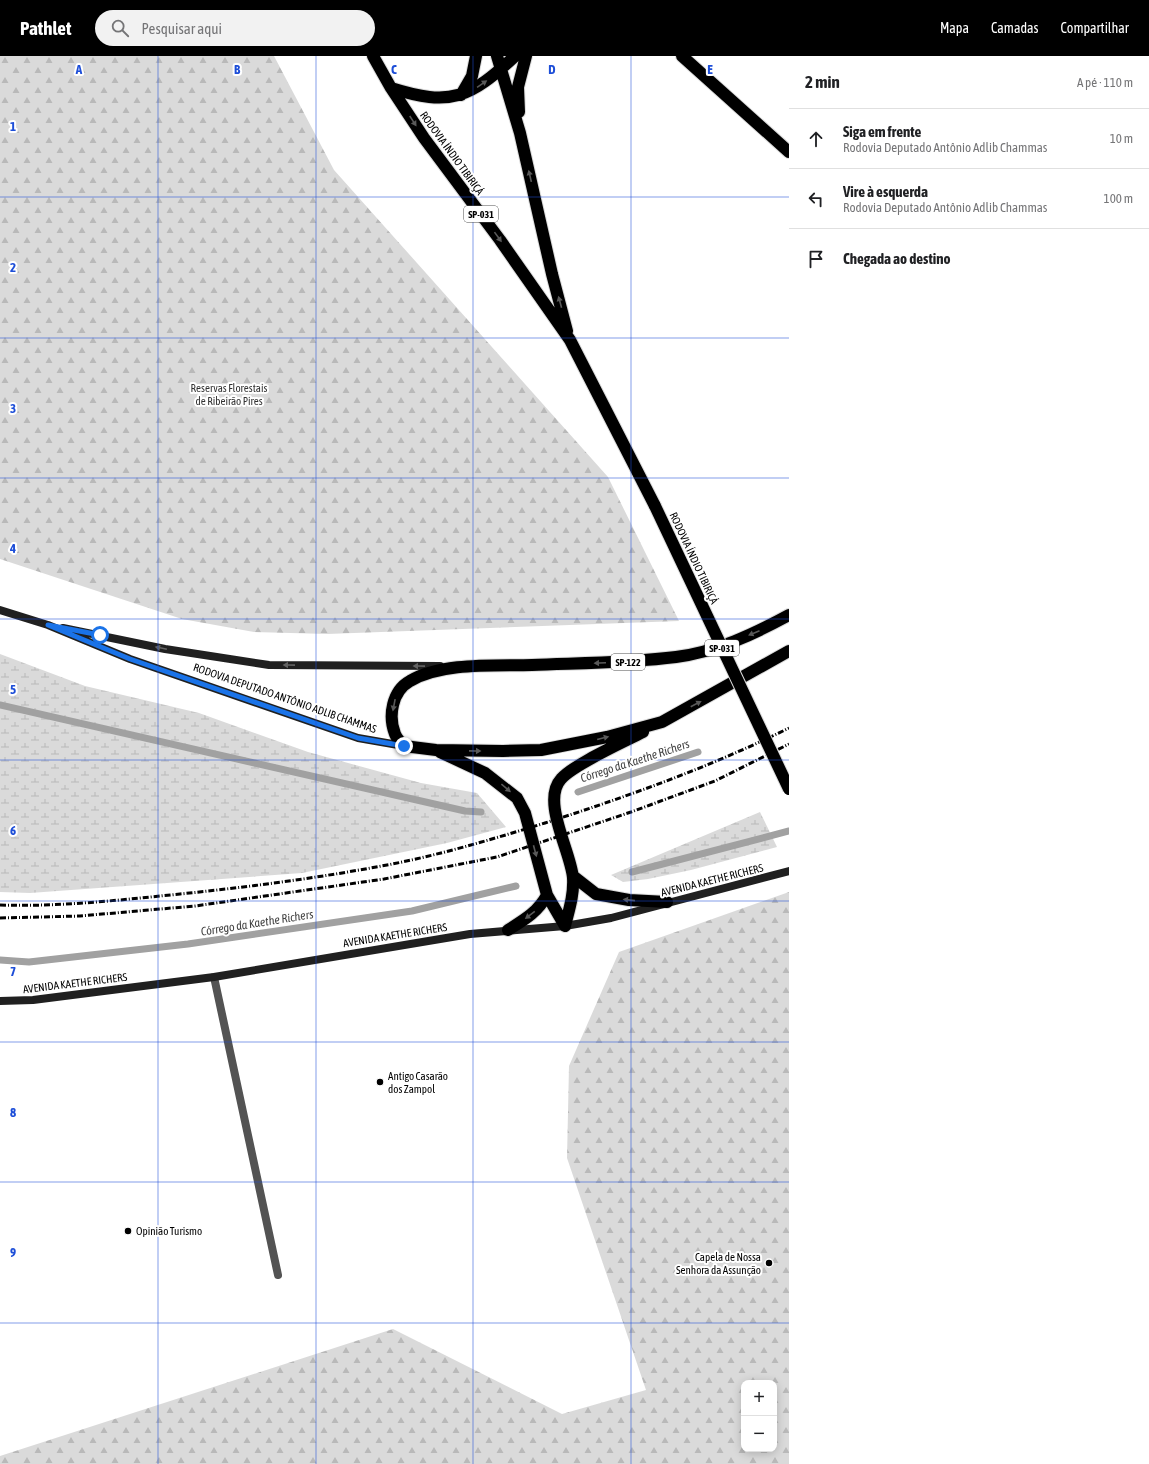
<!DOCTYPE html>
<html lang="pt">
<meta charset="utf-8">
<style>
:root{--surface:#fff;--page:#f2f2f2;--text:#202124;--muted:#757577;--line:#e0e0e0;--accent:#000}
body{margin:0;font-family:"Asap Condensed",sans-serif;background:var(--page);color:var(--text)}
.controls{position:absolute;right:12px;bottom:12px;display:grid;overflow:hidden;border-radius:8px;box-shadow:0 2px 10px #0003}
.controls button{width:36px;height:36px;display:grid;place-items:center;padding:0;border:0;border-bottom:1px solid var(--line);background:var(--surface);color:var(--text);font:20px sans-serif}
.stop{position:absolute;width:12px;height:12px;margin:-9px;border:3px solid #1a73e8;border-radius:50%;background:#fff}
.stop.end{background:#1a73e8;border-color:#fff;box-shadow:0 1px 4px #0008}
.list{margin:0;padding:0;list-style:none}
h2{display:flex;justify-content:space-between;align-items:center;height:52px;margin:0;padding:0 16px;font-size:17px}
h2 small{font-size:13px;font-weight:400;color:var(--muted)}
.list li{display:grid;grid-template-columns:26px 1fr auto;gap:12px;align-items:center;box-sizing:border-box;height:60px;padding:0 16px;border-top:1px solid var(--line)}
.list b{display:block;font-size:15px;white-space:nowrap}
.list p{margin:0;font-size:13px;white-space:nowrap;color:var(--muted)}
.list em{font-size:13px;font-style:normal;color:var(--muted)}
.icon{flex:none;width:22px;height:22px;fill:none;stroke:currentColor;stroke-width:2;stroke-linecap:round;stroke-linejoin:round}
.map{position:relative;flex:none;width:789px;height:1408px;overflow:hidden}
header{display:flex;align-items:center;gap:24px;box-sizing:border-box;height:56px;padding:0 20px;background:var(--accent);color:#fff}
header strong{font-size:19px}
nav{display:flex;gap:22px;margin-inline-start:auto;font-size:14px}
.search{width:280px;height:36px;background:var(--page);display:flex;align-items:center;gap:10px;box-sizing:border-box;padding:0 14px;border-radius:22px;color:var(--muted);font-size:15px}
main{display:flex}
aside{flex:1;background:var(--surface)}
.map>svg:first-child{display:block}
.forest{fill:url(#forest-firs);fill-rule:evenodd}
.wetland{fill:url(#wetland-marsh)}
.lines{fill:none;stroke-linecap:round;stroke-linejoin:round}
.stream{stroke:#a1a1a1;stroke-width:7}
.highway-casing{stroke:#dbdbdb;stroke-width:14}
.street{stroke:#535353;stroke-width:8}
.secondary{stroke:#202020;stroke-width:8}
.highway{stroke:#000;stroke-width:12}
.rail{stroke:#000;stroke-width:3;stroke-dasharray:6 2 1 2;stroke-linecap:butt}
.highway-bridge-casing{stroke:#dbdbdb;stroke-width:14;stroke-linecap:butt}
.highway-bridge{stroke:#000;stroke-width:12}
.oneway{fill:#595959}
.oneway2{fill:#636363}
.route{stroke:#1a73e8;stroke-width:5}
.grid{fill:none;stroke:#1d4ed8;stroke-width:1;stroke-opacity:0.55}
.poi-dot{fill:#000;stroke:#fff;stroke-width:1.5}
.labels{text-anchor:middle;stroke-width:4;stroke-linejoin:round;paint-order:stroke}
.shield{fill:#fff;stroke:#4c4c4c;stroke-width:1}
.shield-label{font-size:10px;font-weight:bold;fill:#000}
.street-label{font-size:11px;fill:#000;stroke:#fff}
.park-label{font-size:11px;fill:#313131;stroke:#fff}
.poi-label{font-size:11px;fill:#000;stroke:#fff;text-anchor:start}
.water-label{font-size:12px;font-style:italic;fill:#424242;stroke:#fff}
.grid-label{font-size:13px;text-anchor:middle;font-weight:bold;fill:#1d4ed8;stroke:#fff;stroke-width:4;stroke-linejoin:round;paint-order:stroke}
</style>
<header>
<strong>Pathlet</strong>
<div class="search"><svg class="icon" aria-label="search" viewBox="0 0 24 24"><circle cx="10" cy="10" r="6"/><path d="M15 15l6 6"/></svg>Pesquisar aqui</div>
<nav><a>Mapa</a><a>Camadas</a><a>Compartilhar</a></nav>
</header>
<main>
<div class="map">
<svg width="789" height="1408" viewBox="0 0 789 1408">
<defs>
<pattern id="forest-firs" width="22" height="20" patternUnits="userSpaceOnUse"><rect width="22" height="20" fill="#dadada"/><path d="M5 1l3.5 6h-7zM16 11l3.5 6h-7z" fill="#b9b9b9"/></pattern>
<pattern id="wetland-marsh" width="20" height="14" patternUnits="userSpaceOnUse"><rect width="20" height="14" fill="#dadada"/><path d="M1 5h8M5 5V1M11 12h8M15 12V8" fill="none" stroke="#b9b9b9"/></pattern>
</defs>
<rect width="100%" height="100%" fill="#fff"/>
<path class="forest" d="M 0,0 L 274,0 L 334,114 L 608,421 L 679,565 L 327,578 L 254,576 L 182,563 L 0,503 Z
M 789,836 L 789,1408 L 0,1408 L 0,1400 L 393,1273 L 562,1358 L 646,1334 L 567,1102 L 569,1010 L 619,896 ZM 744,1327 L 774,1327 L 774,1393 L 744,1393 Z"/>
<path class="wetland" d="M 0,598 L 85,630 L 199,657 L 308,696 L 421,727 L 477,737 L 506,771 L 447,787 L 302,817 L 30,837 L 0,836 Z
M 760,756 L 777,791 L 691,814 L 648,823 L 623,826 L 611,819 Z"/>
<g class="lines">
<path class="stream" d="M 0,649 L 465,755 L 481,756
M 578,736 L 698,696
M 632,816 L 789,775
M 0,904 L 29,906 L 188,888 L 412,855 L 516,830"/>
<g class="highway-casing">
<path id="highway" d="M 373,0 L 391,32 L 424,82 L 500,184 L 570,284 L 655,450
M 497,0 L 520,77 L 552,218 L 567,275
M 682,0 L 789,96
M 391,32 C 451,51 470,42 515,0
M 461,39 L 472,20 L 476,0
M 519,56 L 518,31 L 526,0
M 789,559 C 754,578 716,596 676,601 C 628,607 580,607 532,609 C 495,610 442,606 410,625 C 392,635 388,660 395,678 C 397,683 401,687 404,690 L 436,694 L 503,695 L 541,694 L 607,681 L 662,666 L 789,595
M 440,696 L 485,717 L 517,742 L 525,757 L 547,839 L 565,870
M 573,820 L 596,838 L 629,844 L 667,846
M 565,870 C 569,854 574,839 573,822 C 571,796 541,745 561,723 C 574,708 624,686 643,676
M 508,874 C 524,864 538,856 547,839"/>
</g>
<path class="street" d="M 214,921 L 278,1219"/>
<path class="secondary" d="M 0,554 L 48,569 L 130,603 L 358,682 L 404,690
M 63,572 L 165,593 L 269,609 L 440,610
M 0,945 L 33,944 L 214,921 L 470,878 L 565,870 L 611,862 L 789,815"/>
<use href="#highway" class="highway"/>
<path class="rail" d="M 0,849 C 60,851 120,844 180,838 C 249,831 318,822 387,809 C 440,799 493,783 545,767 C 629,740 710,711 789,672
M 0,862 L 80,860 L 195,850 L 384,823 L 497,801 L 631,756 L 715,725 L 789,688"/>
<g class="highway-bridge-casing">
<path id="highway-bridge" d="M 655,450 L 789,733"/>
</g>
<use href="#highway-bridge" class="highway-bridge"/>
</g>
<defs><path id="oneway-solid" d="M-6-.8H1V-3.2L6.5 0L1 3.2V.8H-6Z"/></defs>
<g class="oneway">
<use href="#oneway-solid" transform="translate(482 28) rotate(-35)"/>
<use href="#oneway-solid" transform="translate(413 65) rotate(57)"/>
<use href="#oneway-solid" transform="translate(530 120) rotate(-103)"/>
<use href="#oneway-solid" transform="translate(498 181) rotate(54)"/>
<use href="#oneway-solid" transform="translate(560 246) rotate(-105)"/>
<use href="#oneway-solid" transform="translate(754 577) rotate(157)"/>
<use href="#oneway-solid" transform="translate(600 607) rotate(178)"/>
<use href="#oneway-solid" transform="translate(696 648) rotate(-28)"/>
<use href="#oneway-solid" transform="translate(394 649) rotate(101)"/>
<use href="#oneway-solid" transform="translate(603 682) rotate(-14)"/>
<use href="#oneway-solid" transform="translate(475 695) rotate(1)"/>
<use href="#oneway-solid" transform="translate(506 732) rotate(40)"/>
<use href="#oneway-solid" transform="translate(535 795) rotate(75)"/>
<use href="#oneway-solid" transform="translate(629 844) rotate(-174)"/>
<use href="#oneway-solid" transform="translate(530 859) rotate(143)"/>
</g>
<g class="oneway2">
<use href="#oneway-solid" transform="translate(161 592) rotate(-168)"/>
<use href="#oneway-solid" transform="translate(289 609) rotate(-179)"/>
<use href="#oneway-solid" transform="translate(419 610) rotate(-179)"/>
</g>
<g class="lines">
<path class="route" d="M 100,579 L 48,569 L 130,603 L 358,682 L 404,690"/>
</g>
<path class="grid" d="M 158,0 L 158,1408M 316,0 L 316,1408M 473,0 L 473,1408M 631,0 L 631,1408M 0,141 L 789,141M 0,282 L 789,282M 0,422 L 789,422M 0,563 L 789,563M 0,704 L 789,704M 0,845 L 789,845M 0,986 L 789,986M 0,1126 L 789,1126M 0,1267 L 789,1267"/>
<g class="poi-dot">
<circle cx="380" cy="1026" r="4"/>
<circle cx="128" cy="1175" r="4"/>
<circle cx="769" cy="1207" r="4"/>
</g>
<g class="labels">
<g class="shield">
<rect x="464" y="150" width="34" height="16" rx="3"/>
<rect x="705" y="584" width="34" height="16" rx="3"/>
<rect x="611" y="598" width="34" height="16" rx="3"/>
</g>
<g class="shield-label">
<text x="481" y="162">SP-031</text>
<text x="722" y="596">SP-031</text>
<text x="628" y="610">SP-122</text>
</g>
<g class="street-label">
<text transform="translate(452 97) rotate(54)" y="4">RODOVIA ÍNDIO TIBIRIÇÁ</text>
<text transform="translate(694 502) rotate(65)" y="4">RODOVIA ÍNDIO TIBIRIÇÁ</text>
<text transform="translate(285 642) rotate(19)" y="4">RODOVIA DEPUTADO ANTÔNIO ADLIB CHAMMAS</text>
<text transform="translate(712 824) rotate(-14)" y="4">AVENIDA KAETHE RICHERS</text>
<text transform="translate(395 879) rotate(-9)" y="4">AVENIDA KAETHE RICHERS</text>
<text transform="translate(75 927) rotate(-7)" y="4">AVENIDA KAETHE RICHERS</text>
</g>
<g class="park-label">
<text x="229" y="336">Reservas Florestais<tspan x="229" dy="13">de Ribeirão Pires</tspan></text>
</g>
<g class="poi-label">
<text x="388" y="1024">Antigo Casarão<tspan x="388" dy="13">dos Zampol</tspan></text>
<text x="136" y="1179">Opinião Turismo</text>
<text x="761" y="1205" text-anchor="end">Capela de Nossa<tspan x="761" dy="13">Senhora da Assunção</tspan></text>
</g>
<g class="water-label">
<text transform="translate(635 705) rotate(-18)" y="4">Córrego da Kaethe Richers</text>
<text transform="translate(257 867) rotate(-9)" y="4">Córrego da Kaethe Richers</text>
</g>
</g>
<g class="grid-label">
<text x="79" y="18">A</text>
<text x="237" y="18">B</text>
<text x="394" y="18">C</text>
<text x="552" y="18">D</text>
<text x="710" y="18">E</text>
<text x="13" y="75">1</text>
<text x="13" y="216">2</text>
<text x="13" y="357">3</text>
<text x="13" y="497">4</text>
<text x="13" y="638">5</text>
<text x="13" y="779">6</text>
<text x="13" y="920">7</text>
<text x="13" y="1061">8</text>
<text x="13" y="1201">9</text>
</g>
</svg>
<div class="controls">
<button>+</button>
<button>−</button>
</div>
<div class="stop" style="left:100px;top:579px"></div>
<div class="stop end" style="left:404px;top:690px"></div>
</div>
<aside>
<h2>2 min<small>A pé · 110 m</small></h2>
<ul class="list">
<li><svg class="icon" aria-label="ahead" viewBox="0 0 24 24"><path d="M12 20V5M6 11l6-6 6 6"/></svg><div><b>Siga em frente</b><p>Rodovia Deputado Antônio Adlib Chammas</p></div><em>10 m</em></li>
<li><svg class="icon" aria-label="left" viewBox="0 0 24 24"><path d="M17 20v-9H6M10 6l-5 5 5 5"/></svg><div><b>Vire à esquerda</b><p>Rodovia Deputado Antônio Adlib Chammas</p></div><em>100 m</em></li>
<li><svg class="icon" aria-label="arrive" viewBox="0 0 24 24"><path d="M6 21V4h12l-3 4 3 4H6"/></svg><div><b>Chegada ao destino</b></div></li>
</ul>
</aside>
</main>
